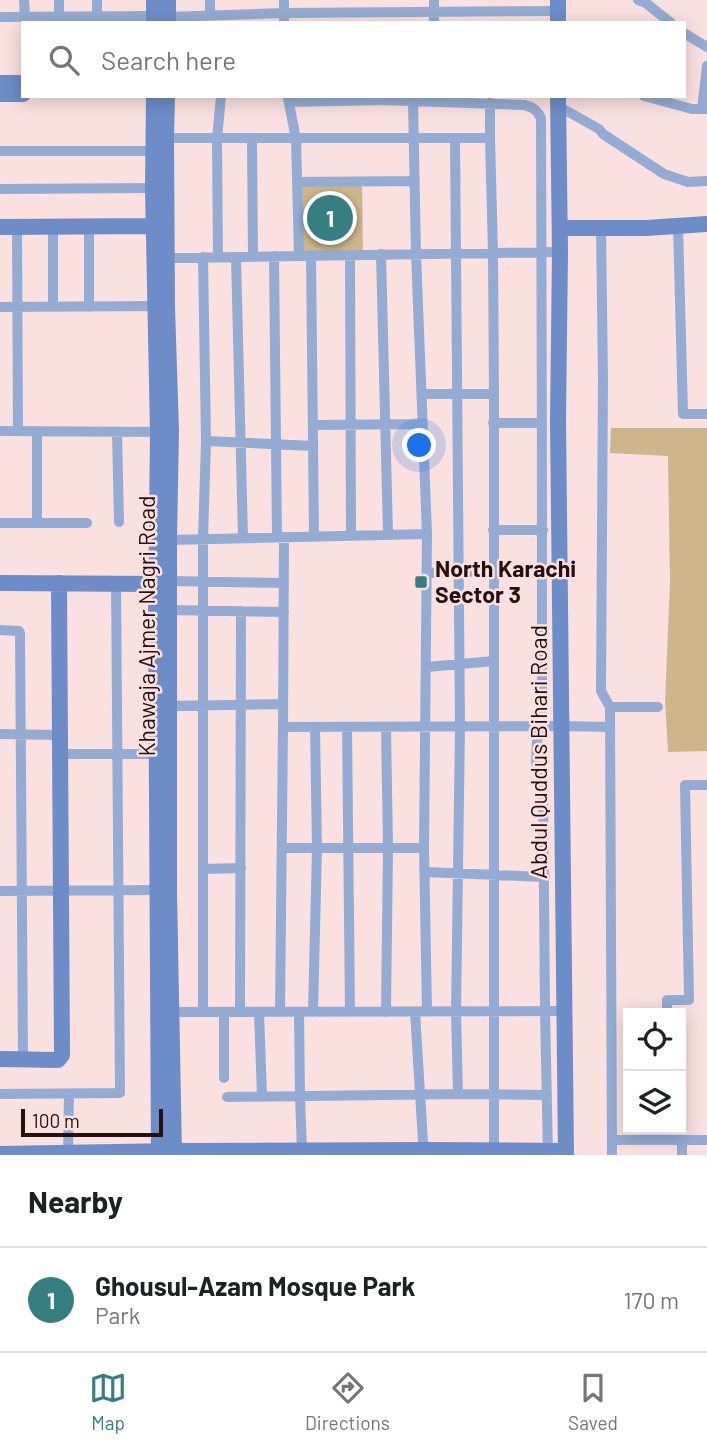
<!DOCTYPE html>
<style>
:root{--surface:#fff;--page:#f6f6f6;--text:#202124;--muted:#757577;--line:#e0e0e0;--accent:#357e82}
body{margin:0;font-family:Barlow,sans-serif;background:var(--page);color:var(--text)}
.controls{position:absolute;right:21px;bottom:21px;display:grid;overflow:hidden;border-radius:0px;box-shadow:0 4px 18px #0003}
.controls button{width:63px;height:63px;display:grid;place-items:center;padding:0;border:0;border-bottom:2px solid var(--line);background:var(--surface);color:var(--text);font:35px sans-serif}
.scale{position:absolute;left:21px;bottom:18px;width:142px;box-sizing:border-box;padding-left:7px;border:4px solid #25100f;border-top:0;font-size:19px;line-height:24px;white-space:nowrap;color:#25100f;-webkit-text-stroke:5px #fae0df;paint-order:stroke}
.you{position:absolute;left:420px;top:446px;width:24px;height:24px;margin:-18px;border:5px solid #fff;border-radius:50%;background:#1a73e8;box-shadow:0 0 0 10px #1a73e833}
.badge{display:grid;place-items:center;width:46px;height:46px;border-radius:50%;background:var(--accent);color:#fff;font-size:23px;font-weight:700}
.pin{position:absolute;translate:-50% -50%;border:4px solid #fff;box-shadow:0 2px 7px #0006}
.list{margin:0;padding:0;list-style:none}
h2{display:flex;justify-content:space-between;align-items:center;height:91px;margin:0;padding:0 28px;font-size:30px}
h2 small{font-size:23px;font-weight:400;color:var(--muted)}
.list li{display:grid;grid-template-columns:46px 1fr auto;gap:21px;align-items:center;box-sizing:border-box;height:105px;padding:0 28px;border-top:2px solid var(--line)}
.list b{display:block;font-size:26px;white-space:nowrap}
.list p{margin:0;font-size:23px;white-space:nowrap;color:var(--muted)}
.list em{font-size:23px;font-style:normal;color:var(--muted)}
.icon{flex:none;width:38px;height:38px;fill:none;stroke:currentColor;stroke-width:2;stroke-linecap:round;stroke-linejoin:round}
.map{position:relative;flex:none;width:707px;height:1155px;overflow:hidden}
.search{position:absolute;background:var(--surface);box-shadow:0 4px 18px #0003;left:21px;right:21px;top:21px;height:77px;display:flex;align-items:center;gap:18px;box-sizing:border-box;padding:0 24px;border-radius:0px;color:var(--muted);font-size:26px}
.sheet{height:196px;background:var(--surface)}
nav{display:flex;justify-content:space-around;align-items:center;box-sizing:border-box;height:98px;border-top:2px solid var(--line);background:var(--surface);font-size:19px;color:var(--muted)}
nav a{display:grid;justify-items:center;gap:4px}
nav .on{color:var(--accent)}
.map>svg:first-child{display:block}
.green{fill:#ceb68c}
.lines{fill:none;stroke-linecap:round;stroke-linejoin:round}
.street{stroke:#94acd3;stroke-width:10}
.secondary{stroke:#6c8dc8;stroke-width:16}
.poi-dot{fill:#357e82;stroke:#fae0df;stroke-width:2.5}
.labels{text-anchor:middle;stroke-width:5;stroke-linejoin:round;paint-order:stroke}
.poi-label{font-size:23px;font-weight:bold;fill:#25100f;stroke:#fae0df;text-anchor:start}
.street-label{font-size:23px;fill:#25100f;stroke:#fae0df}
</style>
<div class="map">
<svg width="707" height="1155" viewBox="0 0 707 1155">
<rect width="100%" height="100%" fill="#fae0df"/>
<path class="green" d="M 362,181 L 363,254 L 299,255 L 297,182 Z
M 611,428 L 707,428 L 707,751 L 668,752 L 665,702 L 670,582 L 668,456 L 610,453 Z"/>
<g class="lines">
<path class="street" d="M 24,0 L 25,17
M 97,0 L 97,17
M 284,0 L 284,23
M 434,0 L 434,23
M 638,0 L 646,3 L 671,23
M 210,15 L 210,0
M 0,17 L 154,16
M 59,17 L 59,0
M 168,17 L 284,13 L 557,11
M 684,33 L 707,47
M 644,96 L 692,109 L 707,109
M 288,98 L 296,139 L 299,255
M 413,101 L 416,254 L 427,534 L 424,848 L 427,1011
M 289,102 L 384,100 L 524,105 C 533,107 537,110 541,118 C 541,321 543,523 542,726 L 537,741 L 536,762 L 543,784 L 545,1011 L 548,1155
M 490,103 L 490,138 L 493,253 L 494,394 L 494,1151
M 558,106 L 599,129 L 603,134 L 664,174 L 688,182 L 707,181
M 702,109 L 707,66
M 166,138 L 490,138
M 455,138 L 460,726 L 456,1012 L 458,1094
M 252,139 L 253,256
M 0,151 L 153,151
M 297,182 L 415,181
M 0,189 L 153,188
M 678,226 L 683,414 L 707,414
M 17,227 L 18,431
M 53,227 L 53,307
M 89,227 L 89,307
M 601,228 L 603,379 L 601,691 L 610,707
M 381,254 L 388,535
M 311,255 L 314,536
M 350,255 L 351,535
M 274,256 L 277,537
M 218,257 L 217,139 L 221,96
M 236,257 L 243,538
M 167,258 L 560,252
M 0,307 L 155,306
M 422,394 L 494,394
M 493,423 L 542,423
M 313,425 L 423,424
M 0,431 L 158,432
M 37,431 L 37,523
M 117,432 L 119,522
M 206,441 L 313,446
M 0,523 L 87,523
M 493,530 L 543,530
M 284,537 L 283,727 L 561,726 L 610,727
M 169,540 L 427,534
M 427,573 L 494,571
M 170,581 L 284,583
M 170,610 L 284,612
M 0,630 L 19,631 L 20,633 L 23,1059
M 427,667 L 494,661
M 170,706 L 283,704
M 347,727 L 350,1012
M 0,734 L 60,735
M 60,754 L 156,754
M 282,848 L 424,848
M 204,869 L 241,868
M 425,872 L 545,877
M 0,891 L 156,890
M 171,1012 L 563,1011
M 203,1012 L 203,539 L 206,441 L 203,257
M 240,1012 L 241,611
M 259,1012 L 262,1096
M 280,1012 L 283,727
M 299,1012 L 300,1097 L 302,1150
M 313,1012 L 317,848 L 315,727
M 386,1012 L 388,848 L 386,727
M 415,1012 L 423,1142 L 429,1155
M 667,1013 L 667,1000 L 689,1000 L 685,785 L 707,785
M 224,1078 L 224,1012
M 0,1094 L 120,1093 L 116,582
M 227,1097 L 458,1094 L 547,1095
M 612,1140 L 707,1140
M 682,1140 L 682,1155
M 68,1154 L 69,1094
M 612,1155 L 610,707 L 658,707"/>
<path class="secondary" d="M 154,0 L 154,23
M 168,0 L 168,23
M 558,23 L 558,0
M 0,83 L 23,83
M 0,94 L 23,94
M 154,96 L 153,188 L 158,432 L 156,617 L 159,1155
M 167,96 L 166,138 L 167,307 L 171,431 L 169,540 L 169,891 L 174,1155
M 558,96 L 560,252 L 558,420 L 566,1155
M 0,227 L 154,226
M 560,228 L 646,228 L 707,224
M 0,583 L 157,584
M 0,1059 L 58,1060 L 62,1055 L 59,583
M 0,1154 L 174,1151 L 427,1150 L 566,1151"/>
</g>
<rect class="poi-dot" x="414" y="575" width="14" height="14" rx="3.5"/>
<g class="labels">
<g class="poi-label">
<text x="435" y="577">North Karachi<tspan x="435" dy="26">Sector 3</tspan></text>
</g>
<g class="street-label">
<text transform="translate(147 626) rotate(-90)" y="8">Khawaja Ajmer Nagri Road</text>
<text transform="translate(539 752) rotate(-90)" y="8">Abdul Quddus Bihari Road</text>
</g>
</g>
</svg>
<div class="controls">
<button><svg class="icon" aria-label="locate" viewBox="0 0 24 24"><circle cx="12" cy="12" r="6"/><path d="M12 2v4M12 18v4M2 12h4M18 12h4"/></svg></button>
<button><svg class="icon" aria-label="layers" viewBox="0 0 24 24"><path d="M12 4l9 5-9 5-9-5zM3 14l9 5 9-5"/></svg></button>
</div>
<div class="scale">100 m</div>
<div class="you"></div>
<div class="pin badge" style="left:330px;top:218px">1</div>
<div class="search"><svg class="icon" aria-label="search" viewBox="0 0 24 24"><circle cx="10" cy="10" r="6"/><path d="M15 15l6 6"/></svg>Search here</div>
</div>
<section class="sheet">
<h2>Nearby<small></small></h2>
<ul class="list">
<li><span class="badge">1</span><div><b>Ghousul-Azam Mosque Park</b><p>Park</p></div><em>170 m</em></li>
</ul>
</section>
<nav>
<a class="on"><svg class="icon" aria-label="map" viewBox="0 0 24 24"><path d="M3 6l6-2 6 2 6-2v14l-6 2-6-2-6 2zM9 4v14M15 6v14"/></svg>Map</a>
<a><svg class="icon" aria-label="directions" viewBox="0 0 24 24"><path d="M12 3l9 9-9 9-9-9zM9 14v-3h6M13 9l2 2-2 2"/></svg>Directions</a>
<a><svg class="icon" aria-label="saved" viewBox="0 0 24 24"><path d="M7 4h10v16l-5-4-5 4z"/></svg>Saved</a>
</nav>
